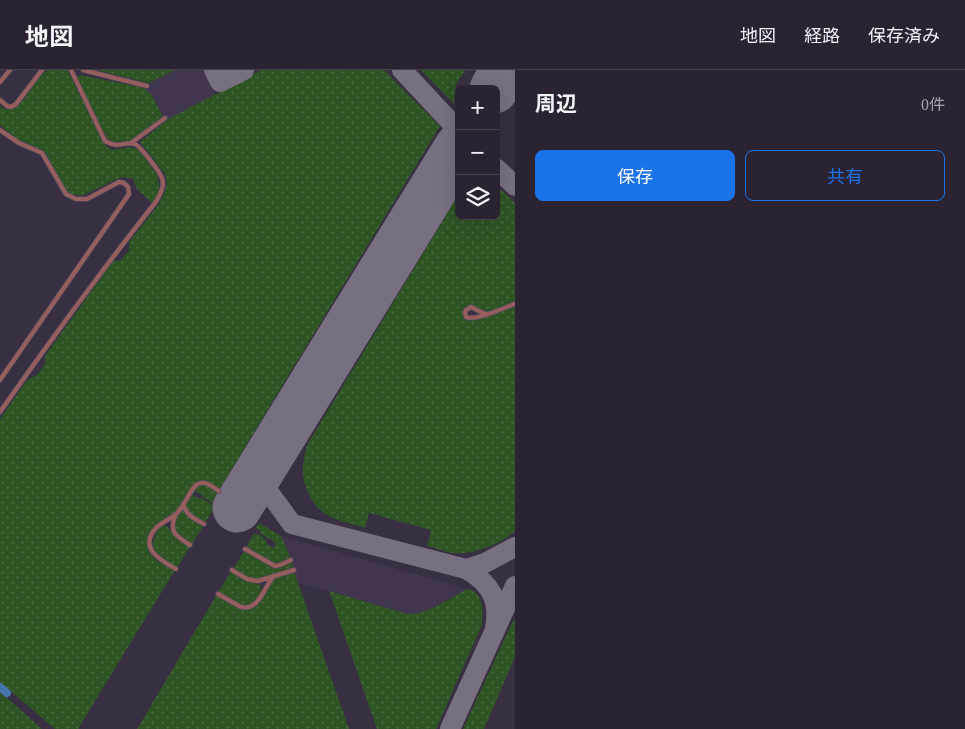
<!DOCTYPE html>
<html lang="ja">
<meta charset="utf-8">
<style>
:root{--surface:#2b2332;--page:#332b3a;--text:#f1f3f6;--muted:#a6a4ac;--line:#47404d;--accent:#1a73e8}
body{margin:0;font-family:"Source Serif 4","Noto Sans JP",serif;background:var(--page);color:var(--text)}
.controls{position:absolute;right:15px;top:15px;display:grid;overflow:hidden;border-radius:8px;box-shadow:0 5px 20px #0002}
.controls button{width:45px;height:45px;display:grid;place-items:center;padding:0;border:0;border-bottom:1px solid var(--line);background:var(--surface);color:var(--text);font:25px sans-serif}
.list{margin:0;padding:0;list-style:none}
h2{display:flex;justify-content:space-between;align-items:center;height:65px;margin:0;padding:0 20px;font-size:21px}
h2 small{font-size:16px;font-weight:400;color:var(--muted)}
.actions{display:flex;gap:10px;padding:15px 20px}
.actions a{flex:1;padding:11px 0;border:1px solid var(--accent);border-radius:8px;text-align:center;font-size:18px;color:var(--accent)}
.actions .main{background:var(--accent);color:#fff}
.icon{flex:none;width:28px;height:28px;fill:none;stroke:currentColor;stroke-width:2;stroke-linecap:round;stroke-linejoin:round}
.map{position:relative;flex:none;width:515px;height:659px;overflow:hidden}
header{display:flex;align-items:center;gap:30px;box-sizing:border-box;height:70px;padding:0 25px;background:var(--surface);border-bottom:1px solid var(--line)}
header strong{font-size:24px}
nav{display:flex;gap:28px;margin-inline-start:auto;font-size:18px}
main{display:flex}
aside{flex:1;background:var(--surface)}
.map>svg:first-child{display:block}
.built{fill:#42364f}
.grass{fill:url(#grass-dots)}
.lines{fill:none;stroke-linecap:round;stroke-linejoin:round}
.canal{stroke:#4674ac;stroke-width:8}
.taxiway{stroke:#787080;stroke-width:20}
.runway{stroke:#787080;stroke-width:49}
.lane-casing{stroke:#554c5e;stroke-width:5.5}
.lane{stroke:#965f5d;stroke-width:4}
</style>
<header>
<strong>地図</strong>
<nav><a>地図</a><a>経路</a><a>保存済み</a></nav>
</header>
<main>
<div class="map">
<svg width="515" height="659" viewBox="0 0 515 659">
<defs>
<pattern id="grass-dots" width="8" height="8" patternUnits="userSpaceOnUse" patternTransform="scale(1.25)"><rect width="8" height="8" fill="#2e5423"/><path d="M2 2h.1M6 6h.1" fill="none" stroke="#4c6c42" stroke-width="1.8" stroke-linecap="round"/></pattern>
</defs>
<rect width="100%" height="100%" fill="#392f42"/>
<path class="built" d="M 175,0 L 202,0 L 215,25 L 168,49 L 163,47 L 152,25 L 144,19 L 149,13 Z
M 281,466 L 467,519 L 426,541 L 414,544 L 408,544 L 329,521 L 298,513 L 291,489 Z"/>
<path class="grass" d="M 48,0 L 67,0 L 106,76 L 113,80 L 130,77 L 139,80 L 157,105 L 160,117 L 157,125 L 152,133 L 137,119 L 133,109 L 121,107 L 82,126 L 67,123 L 47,85 L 42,80 L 15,68 L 0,55 L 0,36 C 18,50 31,15 41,5 C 42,4 47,1 48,0 Z
M 97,0 L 175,0 L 149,13 Z
M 261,0 L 384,0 L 440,56 L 219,420 C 213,416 206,409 199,411 C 188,415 185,431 178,439 C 173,445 165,447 159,452 C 155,455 152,460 150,465 C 140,485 161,493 175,500 L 78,659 L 55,659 L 0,612 L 0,349 L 27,310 L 37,305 L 45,294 L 45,286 L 113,191 L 121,190 L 129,180 L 129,172 L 159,134 L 164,124 L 167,114 L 165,104 L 140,72 L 168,49 Z
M 421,0 L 465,0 L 456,14 L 454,34 Z
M 81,5 L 144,18 L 152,25 L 163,47 L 131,71 L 113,72 L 106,67 L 76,7 Z
M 496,115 L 515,133 L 515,232 L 488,242 L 471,235 L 465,238 L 463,243 L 465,249 L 470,251 L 515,235 L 515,461 C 501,474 473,485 453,483 C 445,482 436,478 427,476 L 431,460 L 369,443 L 365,458 C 353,454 333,450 324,443 C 318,439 314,434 311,428 C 300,409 302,396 307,375 L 459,124 L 459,146 L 496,146 Z
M 205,414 L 218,422 L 213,430 L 215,431 L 213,433 L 201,426 L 202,425 L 195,421 L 193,425 L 200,429 L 201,428 L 212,434 L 211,436 L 214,438 L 205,453 C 199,449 187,445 185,437 C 184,433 194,417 197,415 C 199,414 203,414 205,414 Z
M 183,439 L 187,444 L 204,455 L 192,474 C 175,464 167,457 183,439 Z
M 259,453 L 281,466 L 291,489 L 275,495 L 246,478 L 254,463 L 256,465 L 259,464 L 267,471 L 266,473 L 273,478 L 276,474 L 270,468 L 269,469 L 260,463 L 261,461 L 256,458 Z
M 161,456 L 167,456 L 178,470 L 190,477 L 177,498 C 165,491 147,483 155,466 C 157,462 158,459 161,456 Z
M 244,481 L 275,498 L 291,491 L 294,498 L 257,510 L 250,508 L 233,499 Z
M 294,501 L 349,659 L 137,659 L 216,526 L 220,526 L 240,538 L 246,540 C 268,532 262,517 275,508 C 280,504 288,503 294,501 Z
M 231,502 C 236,505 240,509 245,511 C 252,514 265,510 260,523 C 259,525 258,528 256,530 C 252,534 247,536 242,535 L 218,522 Z
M 467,519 C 484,521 484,544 481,557 L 436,659 L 377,659 L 329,521 L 408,544 C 427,545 450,528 467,519 Z
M 515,549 L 515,587 L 484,659 L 463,659 L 510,557 Z
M 0,622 L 5,626 L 42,659 L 0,659 Z"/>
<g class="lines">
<path class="canal" d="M 0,617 L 7,623"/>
<path class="taxiway" d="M 214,0 L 220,12 L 244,0
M 402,0 L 459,61
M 496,98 L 515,116
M 257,406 L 292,454 L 466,499 C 491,514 500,529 495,559
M 466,499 L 485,493 L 515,477
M 450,659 L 515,516"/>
<path class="runway" d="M 494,19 L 505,0
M 237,438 L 459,77"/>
<g class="lane-casing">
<path id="lane" d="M 83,0 L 147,16
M 0,12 L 10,0
M 0,30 L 7,36 L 11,37 L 16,34 L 42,0
M 0,60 L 19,73 L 42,83 L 66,124 L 76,129 L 87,129 L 119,112 L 124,113 L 128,117 L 129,124 L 0,310
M 131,73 L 165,48
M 488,244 L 485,244 L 471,237 L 466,240 L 465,243 L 466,247 C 477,251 503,238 515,234
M 0,342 C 50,271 101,201 155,133 C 158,128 162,122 163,115 C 163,113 163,110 162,108 C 160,102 140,76 135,74 C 125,70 120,80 105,71 L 71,0
M 183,434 C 186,445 195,449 204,454
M 176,444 C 168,462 176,466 190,475
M 245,479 L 275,496 L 280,495 L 291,490
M 176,499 C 160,490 138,478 156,458 C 162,452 170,449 176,444 C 185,436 188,423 196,415 C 204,409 211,416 219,421
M 232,500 L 247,509 L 258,511 L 294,500
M 218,524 L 241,537 C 260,541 264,516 274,506"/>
</g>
<use href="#lane" class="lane"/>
</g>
</svg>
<div class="controls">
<button>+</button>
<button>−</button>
<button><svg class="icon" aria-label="layers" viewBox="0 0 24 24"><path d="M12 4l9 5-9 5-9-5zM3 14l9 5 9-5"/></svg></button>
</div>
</div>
<aside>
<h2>周辺<small>0件</small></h2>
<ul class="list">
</ul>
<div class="actions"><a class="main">保存</a><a>共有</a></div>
</aside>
</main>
